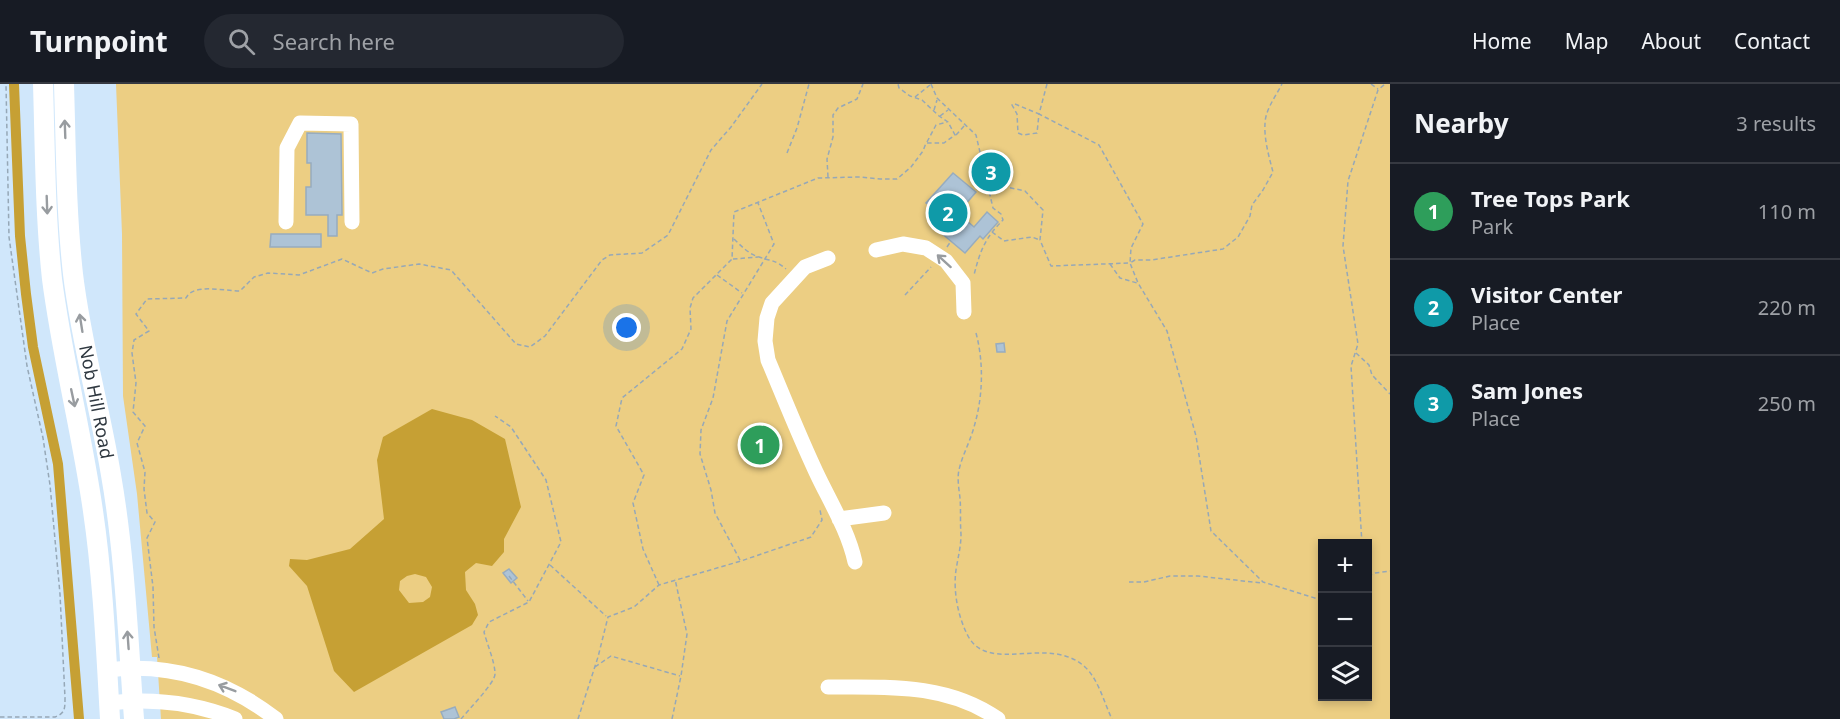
<!DOCTYPE html>
<meta charset="utf-8">
<style>
:root{--surface:#171b24;--page:#242831;--text:#f1f3f6;--muted:#9ea1a6;--line:#363941;--accent:#db2777}
body{margin:0;font-family:"Noto Sans",sans-serif;background:var(--page);color:var(--text)}
.controls{position:absolute;right:18px;bottom:18px;display:grid;overflow:hidden;border-radius:0px;box-shadow:0 3px 9px #0003}
.controls button{width:54px;height:54px;display:grid;place-items:center;padding:0;border:0;border-bottom:2px solid var(--line);background:var(--surface);color:var(--text);font:30px sans-serif}
.you{position:absolute;left:627px;top:244px;width:21px;height:21px;margin:-15px;border:4px solid #fff;border-radius:50%;background:#1a73e8;box-shadow:0 0 0 9px #1a73e833}
.badge{display:grid;place-items:center;width:39px;height:39px;border-radius:50%;background:var(--accent);color:#fff;font-size:20px;font-weight:700}
.pin{position:absolute;translate:-50% -50%;border:3px solid #fff;box-shadow:0 2px 6px #0006}
.list{margin:0;padding:0;list-style:none}
h2{display:flex;justify-content:space-between;align-items:center;height:78px;margin:0;padding:0 24px;font-size:26px}
h2 small{font-size:20px;font-weight:400;color:var(--muted)}
.list li{display:grid;grid-template-columns:39px 1fr auto;gap:18px;align-items:center;box-sizing:border-box;height:96px;padding:0 24px;border-top:2px solid var(--line)}
.list b{display:block;font-size:22px;white-space:nowrap}
.list p{margin:0;font-size:20px;white-space:nowrap;color:var(--muted)}
.list em{font-size:20px;font-style:normal;color:var(--muted)}
.icon{flex:none;width:33px;height:33px;fill:none;stroke:currentColor;stroke-width:2;stroke-linecap:round;stroke-linejoin:round}
.map{position:relative;flex:none;width:1390px;height:635px;overflow:hidden}
header{display:flex;align-items:center;gap:36px;box-sizing:border-box;height:84px;padding:0 30px;background:var(--surface);border-bottom:2px solid var(--line)}
header strong{font-size:28px}
nav{display:flex;gap:33px;margin-inline-start:auto;font-size:21px}
.search{width:420px;height:54px;background:var(--page);display:flex;align-items:center;gap:15px;box-sizing:border-box;padding:0 21px;border-radius:33px;color:var(--muted);font-size:22px}
main{display:flex}
aside{flex:1;background:var(--surface)}
.map>svg:first-child{display:block}
.green{fill:#ecce83;fill-rule:evenodd}
.water{fill:#c6a034;fill-rule:evenodd}
.lines{fill:none;stroke-linecap:round;stroke-linejoin:round}
.canal{stroke:#c6a034;stroke-width:10}
.building{fill:#adc3d6;stroke:#97acbf;stroke-width:1.5}
.path{stroke:#96a8b7;stroke-width:1.5;stroke-dasharray:4.5 3;stroke-linecap:butt}
.minor{stroke:#fff;stroke-width:15}
.major{stroke:#fff;stroke-width:20}
.oneway{stroke:#989ca0}
.labels{text-anchor:middle;stroke-width:4.5;stroke-linejoin:round;paint-order:stroke}
.street-label{font-size:18px;fill:#303941;stroke:#fff}
</style>
<header>
<strong>Turnpoint</strong>
<div class="search"><svg class="icon" aria-label="search" viewBox="0 0 24 24"><circle cx="10" cy="10" r="6"/><path d="M15 15l6 6"/></svg>Search here</div>
<nav><a>Home</a><a>Map</a><a>About</a><a>Contact</a></nav>
</header>
<main>
<div class="map">
<svg width="1390" height="635" viewBox="0 0 1390 635">
<rect width="100%" height="100%" fill="#d0e7fb"/>
<path class="green" d="M 116,0 L 1390,0 L 1390,635 L 161,635 L 157,573 L 152,573 L 137,410 L 123,312 L 122,150 ZM 1322,460 L 1368,460 L 1368,612 L 1322,612 Z"/>
<path class="water" d="M 432,325 L 472,336 L 505,355 L 521,423 L 504,455 L 504,468 L 492,482 L 476,479 L 465,488 L 466,506 L 475,520 L 478,531 L 472,541 L 354,608 L 334,587 L 307,502 L 289,482 L 290,475 L 307,476 L 350,465 L 384,435 L 377,376 L 383,353 ZM 415,490 L 426,493 L 432,503 L 430,513 L 423,518 L 409,519 L 399,506 L 400,497 L 407,492 Z"/>
<g class="lines">
<path class="canal" d="M 14,0 L 20,152 L 26,210 L 33,263 L 58,380 L 79,635"/>
</g>
<path class="building" d="M 307,49 L 341,50 L 342,131 L 337,131 L 337,152 L 328,152 L 328,131 L 306,131 L 306,103 L 311,103 L 311,79 L 307,79 Z
M 953,89 L 976,108 L 958,129 L 974,143 L 987,128 L 998,138 L 983,155 L 980,152 L 965,169 L 940,148 L 949,138 L 926,119 Z
M 271,150 L 321,150 L 321,163 L 270,163 Z
M 1004,259 L 1005,268 L 997,268 L 996,260 Z
M 509,485 L 517,494 L 511,499 L 503,489 Z
M 455,623 L 459,633 L 454,635 L 444,635 L 441,628 Z"/>
<g class="lines">
<path class="path" d="M 931,0 L 937,14 L 976,51 L 993,124 L 1001,130 L 1003,136 C 985,154 980,167 974,191
M 1047,0 L 1039,30 L 1099,61 L 1143,140 L 1131,164 L 1130,179 L 1135,176 L 1151,176 L 1223,165 L 1238,153 L 1250,132 L 1252,121 L 1263,106 L 1273,88 C 1269,73 1264,55 1265,40 C 1265,26 1276,12 1282,0
M 1371,0 L 1378,5
M 915,13 L 930,1
M 1015,20 L 1039,30 L 1037,49 L 1023,51 L 1018,49 L 1017,30 L 1012,21 Z
M 934,26 L 937,16
M 940,32 L 948,26
M 956,51 L 965,41
M 927,58 L 936,41 L 947,38
M 787,69 L 797,44 L 809,0
M 828,93 L 827,75 L 833,53 L 833,31 L 838,24 L 857,15 L 863,0
M 988,99 L 1025,107 L 1043,126 L 1040,156 L 1051,182 L 1130,179 L 1138,199 L 1167,247 L 1196,352 L 1211,447 L 1263,498 L 1318,515 L 1322,513
M 992,148 L 1004,157 L 1032,153 L 1040,156
M 734,155 C 742,163 749,170 759,173 C 773,178 774,175 786,185
M 947,163 L 951,157
M 733,175 L 758,173
M 1110,180 L 1120,194 L 1137,199
M 717,191 L 742,209
M 905,211 L 931,183
M 976,249 C 984,279 983,313 974,343 C 970,358 962,372 959,386 C 957,395 959,405 960,414 C 961,425 960,438 961,450 C 961,463 958,473 956,486 C 953,507 958,533 968,552 C 989,591 1049,550 1085,583 C 1099,596 1104,619 1112,635
M 1356,269 L 1369,281 L 1372,291 L 1390,310
M 1362,460 L 1351,282 L 1358,260 L 1343,162 L 1348,97 L 1378,6 L 1385,0
M 740,476 L 715,429 L 711,406 L 700,370 L 701,346 L 713,314 L 727,237 L 774,160 L 758,119
M 550,481 L 606,532
M 509,492 L 528,517
M 1368,492 L 1375,489 L 1390,487
M 1129,498 L 1144,498 L 1170,492 L 1198,492 L 1262,499
M 659,501 L 643,465 L 633,419 L 644,391 L 616,342 L 622,314 L 682,265 L 691,245 L 690,224 L 693,214 L 732,175 L 734,128 L 818,94 L 860,93 L 880,95 L 897,95 L 911,83 L 923,67 L 926,59 L 944,59 L 955,51 L 948,38 L 939,32 L 922,16 L 910,12 L 899,4 L 898,0
M 159,574 L 154,543 L 153,503 L 147,454 L 155,438 L 147,429 L 144,405 L 145,388 L 137,359 L 145,342 L 133,328 L 136,299 L 132,269 L 134,256 L 149,247 L 136,230 L 147,215 L 186,214 C 193,199 224,207 240,207 L 254,193 L 268,189 L 299,191 L 342,175 L 372,189 L 383,185 L 419,180 L 451,186 L 516,260 L 530,263 L 545,252 L 602,176 L 610,171 L 642,169 L 668,151 L 711,66 L 731,43 L 762,0
M 595,583 L 611,572 L 680,592
M 0,633 L 55,633 C 65,629 65,625 65,614 L 60,510 L 50,401 L 43,354 L 27,282 L 9,153 L 6,0
M 461,635 C 468,626 495,599 495,590 C 495,578 487,560 484,548 L 489,538 L 529,518 L 561,458 L 546,396 L 511,343 L 495,332
M 578,635 L 598,573 L 608,533 L 634,523 L 659,501 L 741,477 L 811,453 L 822,436 L 820,426
M 672,635 L 681,592 L 687,550 L 675,495"/>
<path class="minor" d="M 286,138 L 287,64 L 300,39 L 351,40 L 352,138
M 876,166 L 903,160 L 926,164 L 946,177 L 963,199 L 964,228
M 828,174 L 805,183 L 772,219 L 767,234 L 765,257 L 768,276 C 784,314 799,352 816,388 C 830,418 848,446 855,478
M 839,435 L 884,429
M 106,586 C 170,578 226,596 276,635
M 828,603 C 887,603 947,599 998,635
M 109,619 C 152,614 195,619 235,635"/>
<path class="major" d="M 43,0 C 45,65 45,130 52,195 C 62,273 82,349 93,427 C 103,495 106,566 110,635
M 64,0 C 66,64 66,127 73,190 C 81,258 100,324 111,391 C 125,471 128,554 134,635"/>
</g>
<defs><path id="oneway-shaft" d="M-6 0H5M1.5-3L5.5 0L1.5 3" fill="none" stroke-width="1.6" stroke-linecap="round" stroke-linejoin="round" transform="scale(1.5)"/></defs>
<g class="oneway">
<use href="#oneway-shaft" transform="translate(65 45) rotate(-92)"/>
<use href="#oneway-shaft" transform="translate(47 121) rotate(88)"/>
<use href="#oneway-shaft" transform="translate(944 177) rotate(-138)"/>
<use href="#oneway-shaft" transform="translate(81 239) rotate(-99)"/>
<use href="#oneway-shaft" transform="translate(73 314) rotate(78)"/>
<use href="#oneway-shaft" transform="translate(128 556) rotate(-94)"/>
<use href="#oneway-shaft" transform="translate(227 604) rotate(-159)"/>
</g>
<g class="labels">
<g class="street-label">
<text transform="translate(96 318) rotate(79)" y="6">Nob Hill Road</text>
</g>
</g>
</svg>
<div class="controls">
<button>+</button>
<button>−</button>
<button><svg class="icon" aria-label="layers" viewBox="0 0 24 24"><path d="M12 4l9 5-9 5-9-5zM3 14l9 5 9-5"/></svg></button>
</div>
<div class="you"></div>
<div class="pin badge" style="left:760px;top:361px;background:#2e9e5b">1</div>
<div class="pin badge" style="left:948px;top:129px;background:#0f9aa8">2</div>
<div class="pin badge" style="left:991px;top:88px;background:#0f9aa8">3</div>
</div>
<aside>
<h2>Nearby<small>3 results</small></h2>
<ul class="list">
<li><span class="badge" style="background:#2e9e5b">1</span><div><b>Tree Tops Park</b><p>Park</p></div><em>110 m</em></li>
<li><span class="badge" style="background:#0f9aa8">2</span><div><b>Visitor Center</b><p>Place</p></div><em>220 m</em></li>
<li><span class="badge" style="background:#0f9aa8">3</span><div><b>Sam Jones</b><p>Place</p></div><em>250 m</em></li>
</ul>
</aside>
</main>
